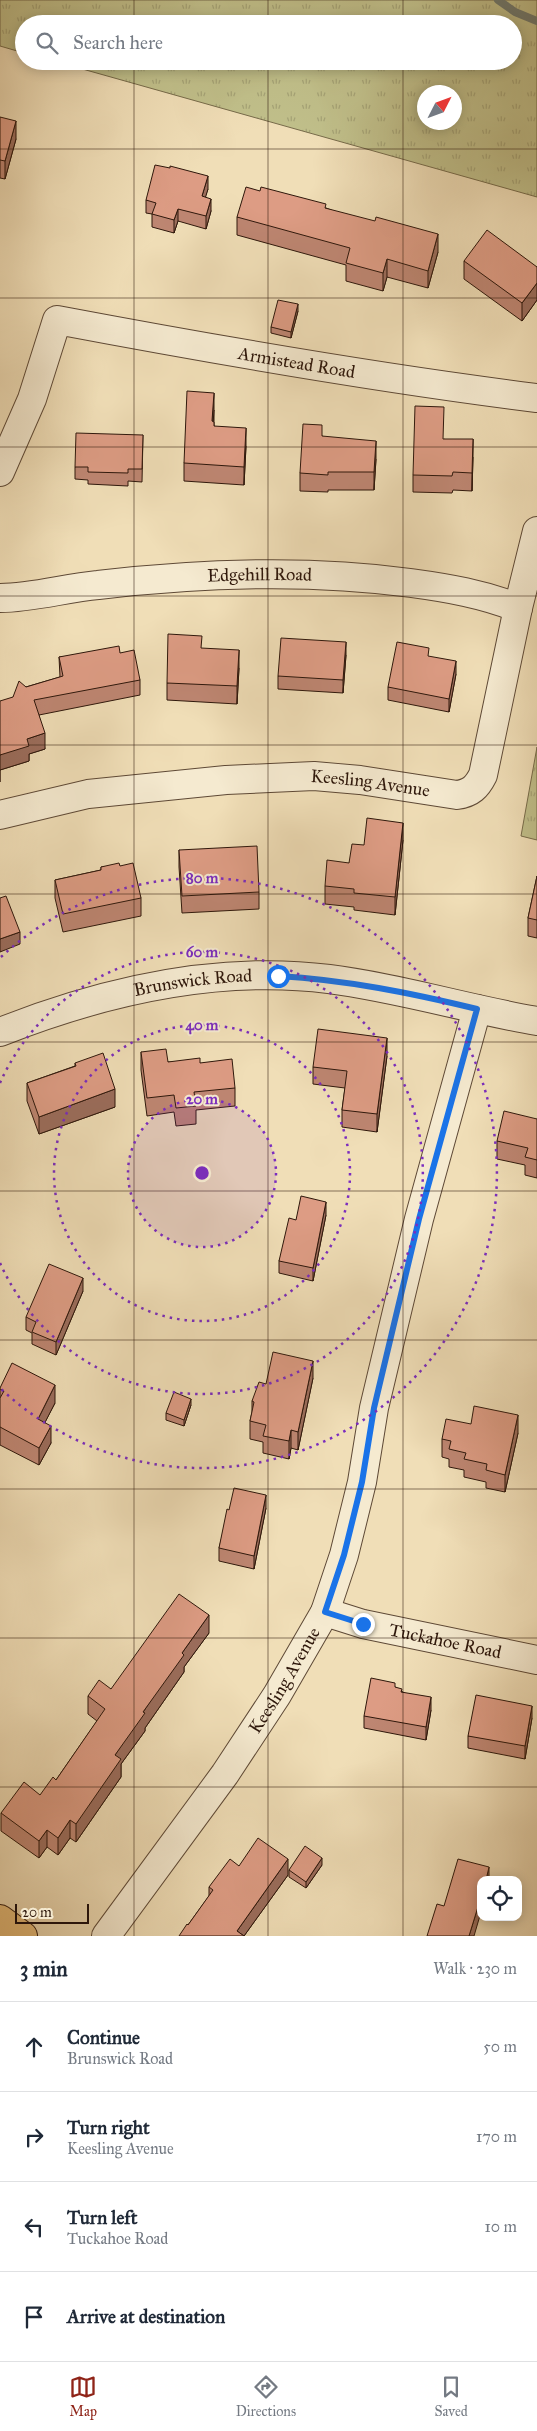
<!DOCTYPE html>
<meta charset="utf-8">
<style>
:root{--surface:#fff;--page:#f6f6f7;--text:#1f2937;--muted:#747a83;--line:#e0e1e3;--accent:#8f2418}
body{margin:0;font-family:"IM FELL Great Primer",serif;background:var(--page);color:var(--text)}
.controls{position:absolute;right:15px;bottom:15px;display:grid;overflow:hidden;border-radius:10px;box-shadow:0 2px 12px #0003}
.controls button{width:45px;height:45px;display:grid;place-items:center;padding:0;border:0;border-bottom:1px solid var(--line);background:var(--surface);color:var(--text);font:25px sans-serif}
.compass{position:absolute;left:417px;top:85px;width:45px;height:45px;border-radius:50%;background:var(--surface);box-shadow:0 2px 12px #0003;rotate:48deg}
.scale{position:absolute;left:15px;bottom:12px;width:74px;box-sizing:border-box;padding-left:5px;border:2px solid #2e170b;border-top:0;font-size:14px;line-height:18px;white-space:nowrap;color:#2e170b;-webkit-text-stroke:4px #f5ead0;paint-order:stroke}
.stop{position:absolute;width:15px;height:15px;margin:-11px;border:4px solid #1a73e8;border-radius:50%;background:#fff}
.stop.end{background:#1a73e8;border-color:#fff;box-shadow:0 1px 5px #0008}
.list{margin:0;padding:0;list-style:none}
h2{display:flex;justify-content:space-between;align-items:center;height:65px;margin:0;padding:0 20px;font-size:21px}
h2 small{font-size:16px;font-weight:400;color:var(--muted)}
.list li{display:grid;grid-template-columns:32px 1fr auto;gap:15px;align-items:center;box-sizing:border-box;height:90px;padding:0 20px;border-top:1px solid var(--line)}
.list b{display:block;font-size:19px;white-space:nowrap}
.list p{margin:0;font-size:16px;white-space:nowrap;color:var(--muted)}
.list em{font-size:16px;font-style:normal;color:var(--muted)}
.icon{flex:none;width:28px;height:28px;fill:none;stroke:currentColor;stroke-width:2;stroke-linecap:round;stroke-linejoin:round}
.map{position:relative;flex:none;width:537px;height:1936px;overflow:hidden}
.search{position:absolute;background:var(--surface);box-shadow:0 2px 12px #0003;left:15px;right:15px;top:15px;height:55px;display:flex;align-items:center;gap:12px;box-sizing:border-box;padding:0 18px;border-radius:28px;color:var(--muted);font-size:19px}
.sheet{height:425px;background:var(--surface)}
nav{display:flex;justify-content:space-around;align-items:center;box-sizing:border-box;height:70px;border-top:1px solid var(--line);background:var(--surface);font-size:14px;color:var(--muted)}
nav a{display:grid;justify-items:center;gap:2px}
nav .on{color:var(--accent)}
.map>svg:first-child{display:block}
.grass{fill:url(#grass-tufts);stroke:#776b4a;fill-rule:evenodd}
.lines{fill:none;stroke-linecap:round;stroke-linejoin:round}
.stream{stroke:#6f7a70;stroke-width:8}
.minor-casing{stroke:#5e4936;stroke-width:30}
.major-casing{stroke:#2e170b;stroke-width:30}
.minor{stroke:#f5ead0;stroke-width:28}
.major{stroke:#e8bf7c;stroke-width:28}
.wall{fill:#be8672;stroke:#2e170b}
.shaded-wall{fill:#9b6d5c;stroke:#2e170b}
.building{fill:#dd9c84;stroke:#2e170b}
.route{stroke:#1a73e8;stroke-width:6}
.grid{fill:none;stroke:#2e170b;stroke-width:1;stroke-opacity:0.55}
.ring{fill:none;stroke:#7b2cbf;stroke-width:2.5;stroke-dasharray:2.5 5}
.labels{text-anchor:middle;stroke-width:4;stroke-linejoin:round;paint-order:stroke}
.street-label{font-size:18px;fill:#2e170b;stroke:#f5ead0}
.centre{fill:#7b2cbf;stroke:#f5ead0;stroke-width:2.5}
.ring-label{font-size:15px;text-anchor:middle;font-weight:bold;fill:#7b2cbf;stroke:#f5ead0;stroke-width:4;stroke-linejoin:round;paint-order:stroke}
</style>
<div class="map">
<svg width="537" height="1936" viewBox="0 0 537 1936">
<defs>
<pattern id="grass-tufts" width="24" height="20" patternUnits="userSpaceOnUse" patternTransform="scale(1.25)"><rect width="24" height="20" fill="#c0bf8a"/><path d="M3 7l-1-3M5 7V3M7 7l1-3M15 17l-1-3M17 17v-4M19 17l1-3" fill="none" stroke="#a5a376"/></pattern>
</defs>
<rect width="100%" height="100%" fill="#f0deb7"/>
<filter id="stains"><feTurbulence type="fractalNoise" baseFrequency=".004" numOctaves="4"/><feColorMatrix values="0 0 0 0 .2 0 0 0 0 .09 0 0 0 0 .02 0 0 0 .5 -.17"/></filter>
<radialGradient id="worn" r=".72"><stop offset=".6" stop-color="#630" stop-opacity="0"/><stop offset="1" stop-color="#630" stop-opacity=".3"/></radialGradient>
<path class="grass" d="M 0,0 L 537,0 L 537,197 L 54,61 L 513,61 L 513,24 L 24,24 L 24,53 L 0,46 ZM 424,92 L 454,92 L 454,122 L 424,122 Z
M 537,747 L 537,840 L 521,836 Z"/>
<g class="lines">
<path class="stream" d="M 498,0 L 515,12 L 537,21"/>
<g class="minor-casing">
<g id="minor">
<path id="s1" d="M 0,472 L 32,399 L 57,320 C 216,350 376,378 537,398"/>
<path id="s2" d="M 0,598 C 33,598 65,588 98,585 C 201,573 308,569 411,583 C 448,588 483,594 518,608"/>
<path id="s3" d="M 0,815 L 88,794 L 226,780 L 314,776 L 360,780 L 457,795 C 471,793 477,787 483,775 L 518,608 L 537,531"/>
<path id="s4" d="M 0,1032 C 104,991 217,965 329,979 C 400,988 467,1009 537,1021"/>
<path id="s5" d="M 325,1612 L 363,1624 L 537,1660"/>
<path id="s6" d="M 106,1936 L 225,1774 L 277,1695 L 325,1612 L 344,1555 L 362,1482 L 374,1408 L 419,1219 L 477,1009"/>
</g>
</g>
<g class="major-casing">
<path id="major" d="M 0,1919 L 23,1936"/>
</g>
<use href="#minor" class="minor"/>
<use href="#major" class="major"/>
</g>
<path class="wall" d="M 0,117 L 16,139 L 5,179 L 0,178 Z
M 208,189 L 205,197 L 211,211 L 206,229 L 178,221 L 174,233 L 152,227 L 152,214 L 146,213 L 146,200 Z
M 326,208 L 438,252 L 428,288 L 387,277 L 383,291 L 346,281 L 346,265 L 237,235 L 237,217 Z
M 464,261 L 537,267 L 537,300 L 522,321 L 464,279 Z
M 298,311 L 291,338 L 271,333 L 271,327 Z
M 214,410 L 214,426 L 246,446 L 244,485 L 184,481 L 184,463 Z
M 143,435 L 142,482 L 128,481 L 128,486 L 88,484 L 88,480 L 75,479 L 75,467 Z
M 322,436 L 376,459 L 374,490 L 328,490 L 328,492 L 300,491 L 300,473 Z
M 444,439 L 473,457 L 472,491 L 453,490 L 452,493 L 413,492 L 413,475 Z
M 120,653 L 140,680 L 140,695 L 39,715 L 45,749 L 29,754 L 29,761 L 0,770 L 13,697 L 26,687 L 60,677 L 59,657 Z
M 346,655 L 343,693 L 278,689 L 278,676 Z
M 239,668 L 237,704 L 167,700 L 167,683 Z
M 456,674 L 449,712 L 388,700 L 388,687 Z
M 403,840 L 395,915 L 354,910 L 354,907 L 325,904 L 325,886 L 349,863 L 364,845 Z
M 179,850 L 259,892 L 259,909 L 182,913 L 179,867 Z
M 120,866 L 141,898 L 141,916 L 63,932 L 55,898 L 55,880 L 101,870 L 101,867 Z
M 537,876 L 537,938 L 528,936 L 528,918 Z
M 141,1052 L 168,1062 L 200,1063 L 235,1088 L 235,1106 L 196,1110 L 196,1124 L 176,1126 L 174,1112 L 147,1116 L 141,1070 Z
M 387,1056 L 377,1132 L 342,1127 L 342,1110 L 345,1088 L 313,1084 L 313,1067 Z
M 75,1063 L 115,1107 L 39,1134 L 27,1101 L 27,1083 L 75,1066 Z
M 537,1119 L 537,1178 L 525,1175 L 525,1165 L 497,1159 L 497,1141 Z
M 326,1215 L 313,1281 L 279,1273 L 279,1261 L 296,1220 Z
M 83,1291 L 56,1355 L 32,1344 L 32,1333 L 26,1330 L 26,1317 Z
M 313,1378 L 298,1450 L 291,1448 L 289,1459 L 263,1453 L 263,1442 L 250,1439 L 250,1421 L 252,1412 L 252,1401 L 266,1384 Z
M 0,1388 L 55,1403 L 45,1422 L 51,1443 L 39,1465 L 0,1445 Z
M 191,1405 L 184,1426 L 166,1420 L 166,1413 Z
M 518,1433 L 505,1492 L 486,1488 L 486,1482 L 464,1477 L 464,1470 L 449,1467 L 449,1459 L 442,1457 L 442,1439 Z
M 266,1508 L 254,1569 L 219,1561 L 219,1548 L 229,1510 Z
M 209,1633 L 184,1667 L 184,1672 L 145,1728 L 145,1731 L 121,1764 L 121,1777 L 76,1842 L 70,1838 L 58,1855 L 47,1847 L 39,1858 L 1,1831 L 1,1813 L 40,1795 L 56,1780 L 97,1721 L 88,1714 L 88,1696 L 111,1689 Z
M 395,1687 L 431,1710 L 426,1740 L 364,1728 L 364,1716 Z
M 532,1718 L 525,1759 L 468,1748 L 468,1736 Z
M 322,1865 L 306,1888 L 289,1877 L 289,1870 Z
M 239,1866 L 288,1875 L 244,1936 L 188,1925 L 209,1896 L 209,1887 Z"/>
<path class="shaded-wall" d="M 16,121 L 16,139 L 5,179 L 5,161 Z
M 208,176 L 208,189 L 202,209 L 202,196 Z
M 211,199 L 211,211 L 206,229 L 206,216 Z
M 178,209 L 178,221 L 174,233 L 174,220 Z
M 438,234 L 438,252 L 428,288 L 428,271 Z
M 387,259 L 387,277 L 383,291 L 383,273 Z
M 537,283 L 537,300 L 522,321 L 522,303 Z
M 298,304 L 298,311 L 291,338 L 291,332 Z
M 214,393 L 214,410 L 212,439 L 212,421 Z
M 246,428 L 246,446 L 244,485 L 244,467 Z
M 473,439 L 473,457 L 472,491 L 472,473 Z
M 376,441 L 376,459 L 374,490 L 374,472 Z
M 346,642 L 346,655 L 343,693 L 343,680 Z
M 239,650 L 239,668 L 237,704 L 237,686 Z
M 456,661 L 456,674 L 449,712 L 449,699 Z
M 45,733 L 45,749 L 29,754 L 29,761 L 0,770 L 0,782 L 0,755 L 27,739 Z
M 403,823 L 403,840 L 395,915 L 395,897 Z
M 20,932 L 20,944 L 0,952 L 0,939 Z
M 387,1038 L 387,1056 L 377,1132 L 377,1114 Z
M 115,1089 L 115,1107 L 39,1134 L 39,1117 Z
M 326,1202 L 326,1215 L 313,1281 L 313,1268 Z
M 83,1278 L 83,1291 L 56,1355 L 56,1342 Z
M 313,1361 L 313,1378 L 298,1450 L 298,1432 Z
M 55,1385 L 55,1403 L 38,1436 L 38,1419 Z
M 191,1399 L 191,1405 L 184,1426 L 184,1420 Z
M 518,1415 L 518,1433 L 505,1492 L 505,1475 Z
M 51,1426 L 51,1443 L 39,1465 L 39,1448 Z
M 291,1430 L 291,1448 L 289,1459 L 289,1441 Z
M 266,1495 L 266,1508 L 254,1569 L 254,1556 Z
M 209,1615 L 209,1633 L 184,1667 L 184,1672 L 145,1728 L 145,1731 L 121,1764 L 121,1777 L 76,1842 L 76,1824 L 115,1755 L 182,1653 Z
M 431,1697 L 431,1710 L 426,1740 L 426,1727 Z
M 532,1706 L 532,1718 L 525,1759 L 525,1746 Z
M 70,1820 L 70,1838 L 58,1855 L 58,1838 Z
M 47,1830 L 47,1847 L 39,1858 L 39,1841 Z
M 322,1858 L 322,1865 L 306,1888 L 306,1882 Z
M 288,1859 L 288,1875 L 244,1936 L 237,1931 Z
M 489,1867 L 489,1880 L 486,1880 Z
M 481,1897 L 481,1912 L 474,1936 L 469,1936 Z"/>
<path class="building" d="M 0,117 L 16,121 L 5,161 L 0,160 Z
M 155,165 L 170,168 L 170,166 L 208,176 L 202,196 L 211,199 L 206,216 L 178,209 L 174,220 L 152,214 L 156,203 L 146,200 Z
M 246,187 L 260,191 L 261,187 L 326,204 L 325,208 L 375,221 L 376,217 L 438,234 L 428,271 L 387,259 L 383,273 L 346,263 L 350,248 L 237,217 Z
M 487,230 L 537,267 L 537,283 L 522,303 L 464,261 Z
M 278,300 L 298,304 L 291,332 L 271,327 Z
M 187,391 L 214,393 L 212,421 L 214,422 L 214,426 L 246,428 L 244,467 L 184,463 Z
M 415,406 L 444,407 L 443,439 L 473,439 L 472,473 L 453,472 L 452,476 L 413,475 Z
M 303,424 L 322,425 L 322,436 L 376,441 L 374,472 L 328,472 L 328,475 L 300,473 Z
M 76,433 L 143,435 L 142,469 L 128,469 L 128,473 L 88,472 L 88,467 L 75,467 Z
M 168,634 L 202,636 L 201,648 L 239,650 L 237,686 L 167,683 Z
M 281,638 L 346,642 L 343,680 L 278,676 Z
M 397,642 L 429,648 L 428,656 L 456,661 L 449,699 L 388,687 Z
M 119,646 L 120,653 L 134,650 L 140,680 L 34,700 L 45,733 L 27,739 L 29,746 L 0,755 L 0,701 L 13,697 L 19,681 L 26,687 L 63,676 L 59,657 Z
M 367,818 L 403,823 L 395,897 L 354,893 L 354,889 L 325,886 L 327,860 L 349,863 L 352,844 L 364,845 Z
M 257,846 L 259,892 L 182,896 L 179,850 Z
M 119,863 L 120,866 L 133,863 L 141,898 L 63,914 L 55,880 L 101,870 L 101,867 Z
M 537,876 L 537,920 L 528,918 Z
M 6,896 L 20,932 L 0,939 L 0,898 Z
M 318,1029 L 387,1038 L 377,1114 L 342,1110 L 347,1071 L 313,1067 Z
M 166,1049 L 168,1062 L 200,1058 L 200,1063 L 232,1059 L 235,1088 L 194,1092 L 196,1106 L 176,1108 L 174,1095 L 147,1098 L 141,1052 Z
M 103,1053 L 115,1089 L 39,1117 L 27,1083 L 76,1066 L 75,1063 Z
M 504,1111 L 537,1119 L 537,1160 L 525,1157 L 528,1148 L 497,1141 Z
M 301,1196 L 326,1202 L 313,1268 L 279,1261 L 289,1218 L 296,1220 Z
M 49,1264 L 83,1278 L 56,1342 L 32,1332 L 36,1322 L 26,1317 Z
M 273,1352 L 313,1361 L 298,1432 L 291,1430 L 289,1441 L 263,1436 L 266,1425 L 250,1421 L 254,1402 L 252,1401 L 259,1382 L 266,1384 Z
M 12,1363 L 55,1385 L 38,1419 L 51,1426 L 39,1448 L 0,1427 L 0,1398 L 4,1391 L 0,1389 L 0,1388 Z
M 174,1392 L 191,1399 L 184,1420 L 166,1413 Z
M 474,1406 L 518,1415 L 505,1475 L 486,1470 L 487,1464 L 464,1459 L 466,1453 L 449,1449 L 451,1441 L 442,1439 L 446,1419 L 471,1424 Z
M 234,1488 L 266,1495 L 254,1556 L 219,1548 L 227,1509 L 229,1510 Z
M 179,1594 L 209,1615 L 182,1653 L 184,1655 L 143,1712 L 145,1713 L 115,1755 L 121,1759 L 76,1824 L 70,1820 L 58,1838 L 47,1830 L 39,1841 L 1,1813 L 24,1782 L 40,1795 L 53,1777 L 56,1780 L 105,1709 L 88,1696 L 99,1680 L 111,1689 Z
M 371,1678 L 395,1683 L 395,1687 L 402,1689 L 401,1692 L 431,1697 L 426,1727 L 364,1716 Z
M 476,1695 L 532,1706 L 525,1746 L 468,1736 Z
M 258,1838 L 288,1859 L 237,1931 L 244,1936 L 179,1936 L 187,1924 L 188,1925 L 213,1890 L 209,1887 L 230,1859 L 239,1866 Z
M 305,1846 L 322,1858 L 306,1882 L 289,1870 Z
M 458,1859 L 489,1867 L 486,1880 L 481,1880 L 481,1897 L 469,1936 L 427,1936 L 437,1904 L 444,1906 Z"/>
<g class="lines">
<path class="route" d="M 278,976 C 347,980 411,993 477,1009 L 419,1219 L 374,1408 L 362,1482 L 344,1555 L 325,1612 L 363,1624"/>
</g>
<path class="grid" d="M 134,0 L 134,24M 268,0 L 268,24M 403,0 L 403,24M 134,61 L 134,1936M 268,61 L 268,1936M 403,61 L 403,1936M 0,149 L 537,149M 0,298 L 537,298M 0,447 L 537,447M 0,596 L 537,596M 0,745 L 537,745M 0,894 L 537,894M 0,1042 L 537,1042M 0,1191 L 537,1191M 0,1340 L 537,1340M 0,1489 L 537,1489M 0,1638 L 537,1638M 0,1787 L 537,1787"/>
<circle cx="202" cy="1173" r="74" fill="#7b2cbf" fill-opacity=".12"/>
<g class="ring">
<circle cx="202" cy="1173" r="74"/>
<circle cx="202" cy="1173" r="148"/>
<path d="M0 1083A221 221 0 1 1 0 1263"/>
<path d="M1 957A295 295 0 1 1 1 1389"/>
</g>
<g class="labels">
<g class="street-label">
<text dy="6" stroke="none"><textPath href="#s1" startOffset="406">Armistead Road</textPath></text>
<text dy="6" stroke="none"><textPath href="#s2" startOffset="261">Edgehill Road</textPath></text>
<text dy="6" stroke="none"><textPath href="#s3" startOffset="374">Keesling Avenue</textPath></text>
<text dy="6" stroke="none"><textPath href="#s4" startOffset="200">Brunswick Road</textPath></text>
<text dy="6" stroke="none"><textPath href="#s5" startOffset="124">Tuckahoe Road</textPath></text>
<text dy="6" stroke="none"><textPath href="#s6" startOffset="312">Keesling Avenue</textPath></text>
</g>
</g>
<circle cx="202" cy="1173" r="8" class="centre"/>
<g class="ring-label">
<text x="202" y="883">80 m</text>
<text x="202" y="957">60 m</text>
<text x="202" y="1030">40 m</text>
<text x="202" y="1104">20 m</text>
</g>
<rect width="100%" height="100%" filter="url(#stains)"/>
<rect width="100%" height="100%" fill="url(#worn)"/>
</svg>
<div class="controls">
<button><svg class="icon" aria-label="locate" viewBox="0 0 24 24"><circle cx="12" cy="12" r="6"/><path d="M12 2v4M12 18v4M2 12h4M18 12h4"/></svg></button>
</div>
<svg class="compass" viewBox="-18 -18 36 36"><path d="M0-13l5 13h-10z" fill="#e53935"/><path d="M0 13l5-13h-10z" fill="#747a83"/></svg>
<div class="scale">20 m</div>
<div class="stop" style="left:278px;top:976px"></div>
<div class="stop end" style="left:363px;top:1624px"></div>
<div class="search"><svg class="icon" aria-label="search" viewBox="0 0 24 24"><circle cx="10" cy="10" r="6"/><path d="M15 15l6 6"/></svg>Search here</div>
</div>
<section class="sheet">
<h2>3 min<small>Walk · 230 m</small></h2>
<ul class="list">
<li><svg class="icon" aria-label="ahead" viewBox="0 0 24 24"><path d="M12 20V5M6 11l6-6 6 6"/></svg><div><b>Continue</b><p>Brunswick Road</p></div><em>50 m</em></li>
<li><svg class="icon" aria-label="right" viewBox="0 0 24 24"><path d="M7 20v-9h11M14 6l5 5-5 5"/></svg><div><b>Turn right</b><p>Keesling Avenue</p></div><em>170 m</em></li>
<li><svg class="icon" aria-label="left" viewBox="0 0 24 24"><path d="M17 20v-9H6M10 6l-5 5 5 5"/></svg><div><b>Turn left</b><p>Tuckahoe Road</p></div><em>10 m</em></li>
<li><svg class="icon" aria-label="arrive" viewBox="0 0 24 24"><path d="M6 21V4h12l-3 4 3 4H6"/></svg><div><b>Arrive at destination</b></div></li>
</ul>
</section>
<nav>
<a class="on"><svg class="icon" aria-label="map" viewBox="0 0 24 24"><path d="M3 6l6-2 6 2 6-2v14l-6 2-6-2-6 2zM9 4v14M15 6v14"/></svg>Map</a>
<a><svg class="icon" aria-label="directions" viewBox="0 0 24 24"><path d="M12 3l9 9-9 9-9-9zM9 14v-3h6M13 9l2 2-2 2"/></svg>Directions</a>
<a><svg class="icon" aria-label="saved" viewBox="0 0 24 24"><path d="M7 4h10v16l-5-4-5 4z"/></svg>Saved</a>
</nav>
